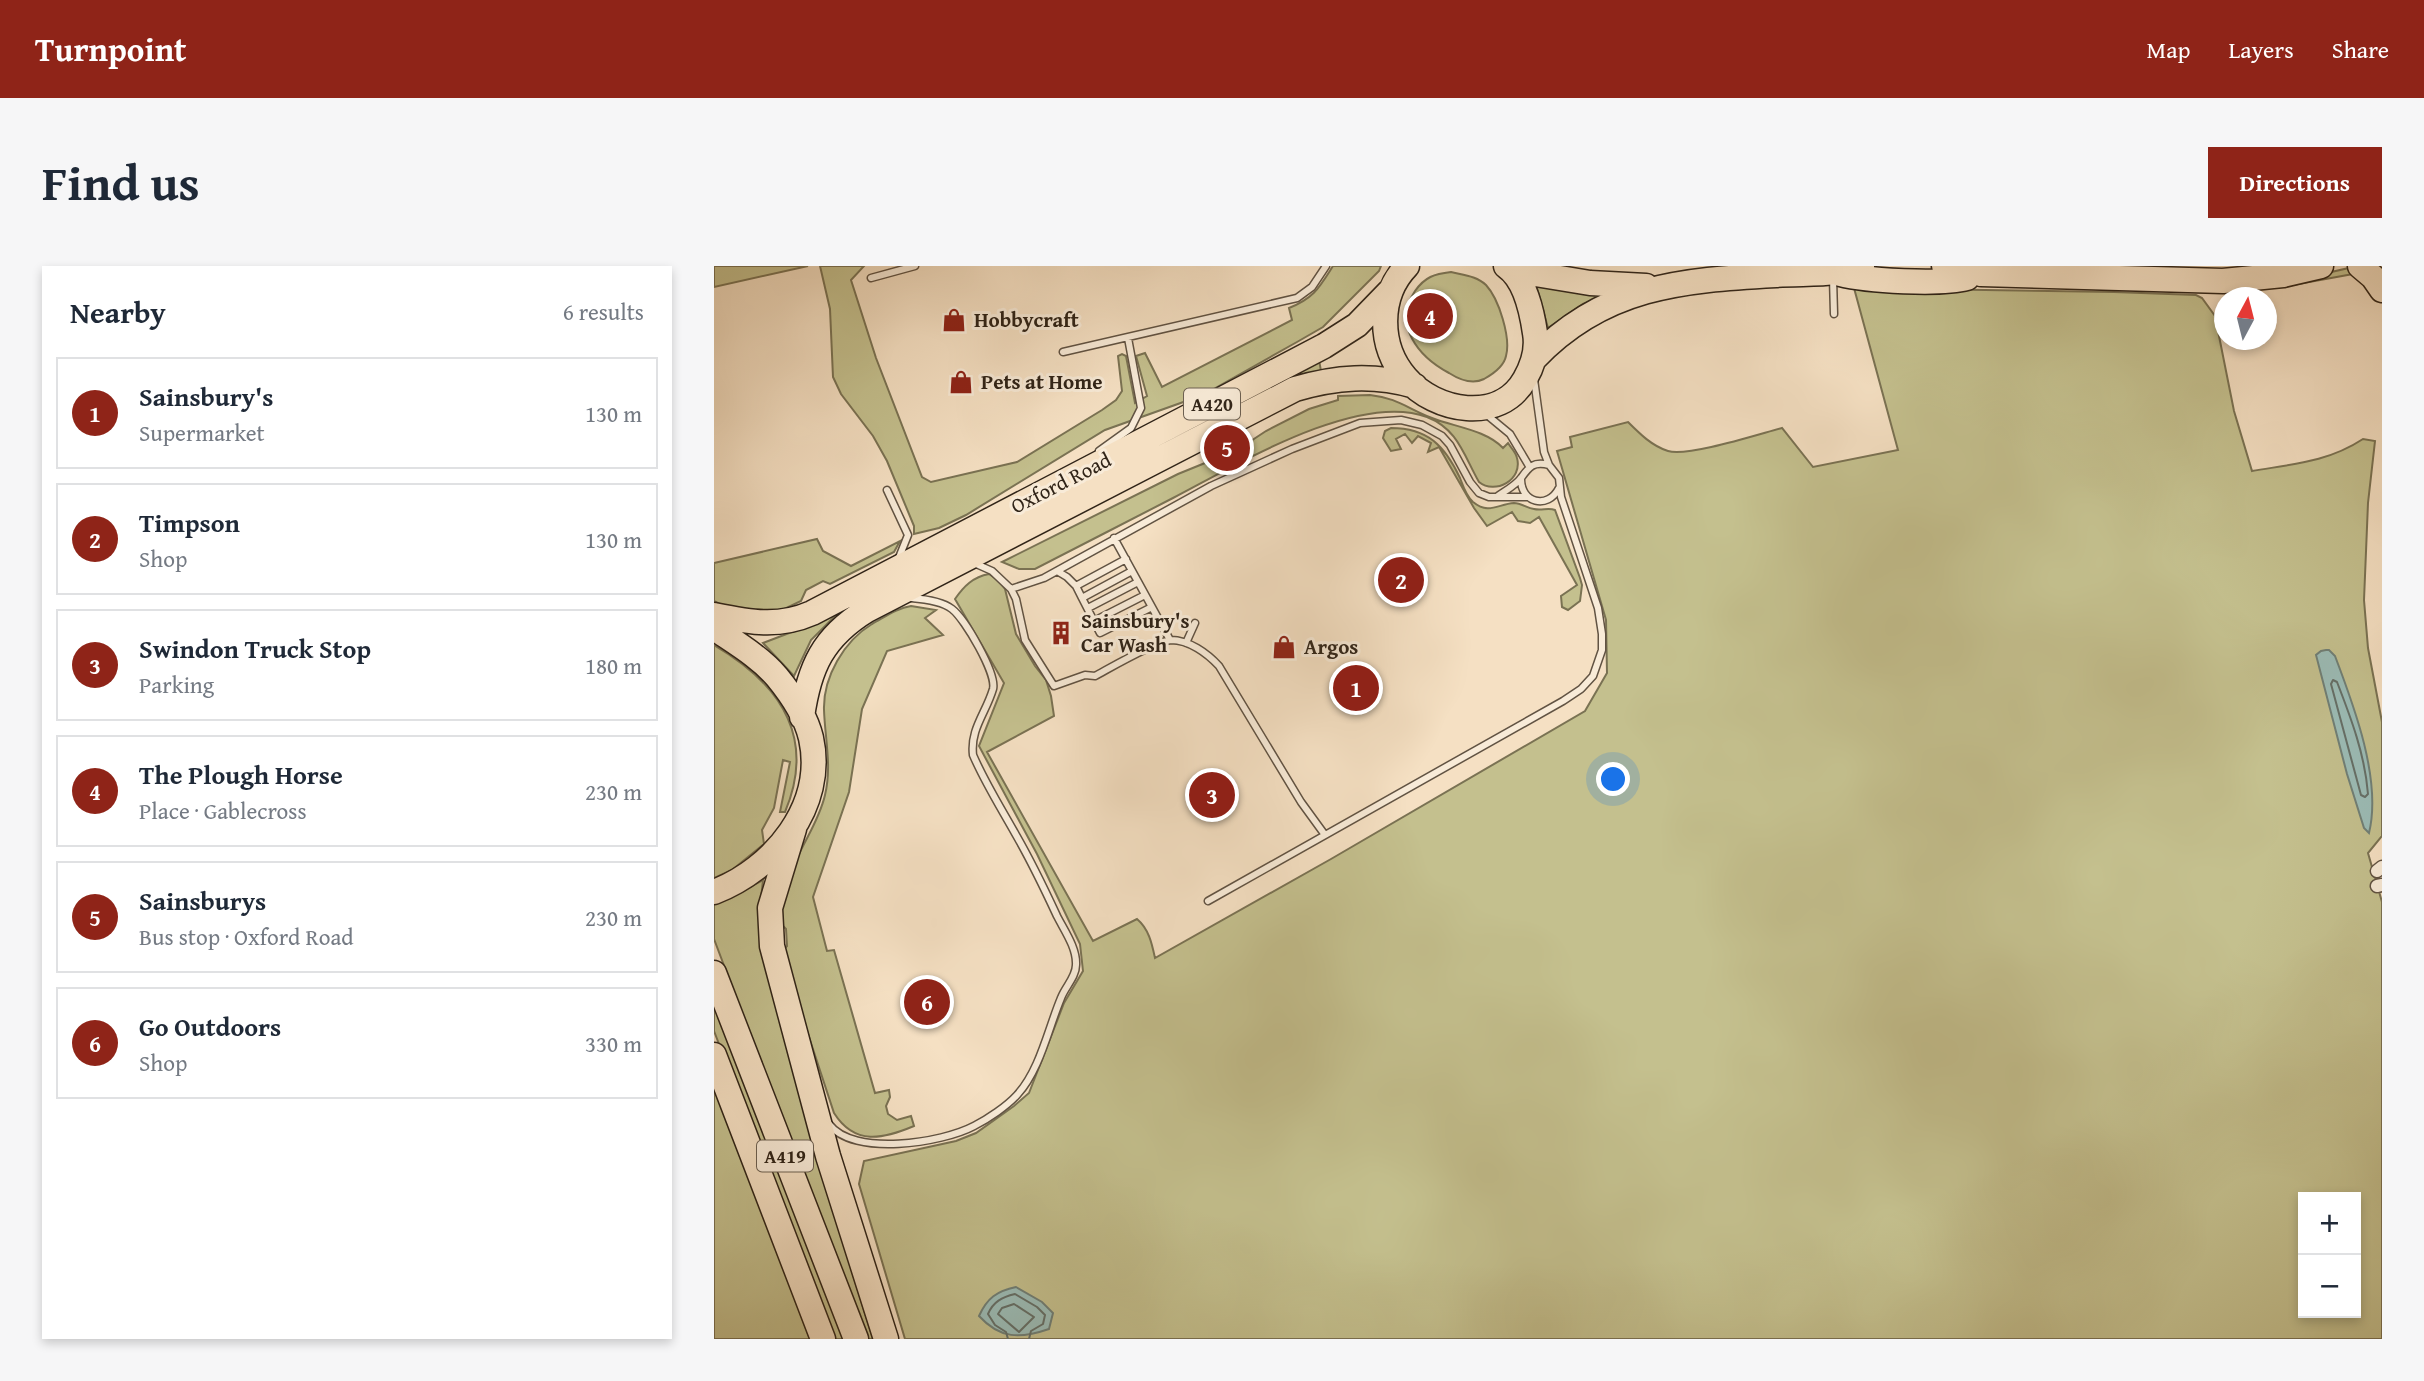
<!DOCTYPE html>
<meta charset="utf-8">
<style>
:root{--surface:#fff;--page:#f6f6f7;--text:#1f2937;--muted:#747a83;--line:#e0e1e3;--accent:#8f2418}
body{margin:0;font-family:"Gentium Book Plus",serif;background:var(--page);color:var(--text)}
.controls{position:absolute;right:21px;bottom:21px;display:grid;overflow:hidden;border-radius:0px;box-shadow:0 4px 10px #0003}
.controls button{width:63px;height:63px;display:grid;place-items:center;padding:0;border:0;border-bottom:2px solid var(--line);background:var(--surface);color:var(--text);font:35px sans-serif}
.compass{position:absolute;left:1500px;top:21px;width:63px;height:63px;border-radius:50%;background:var(--surface);box-shadow:0 4px 10px #0003;rotate:7deg}
.you{position:absolute;left:900px;top:514px;width:24px;height:24px;margin:-18px;border:5px solid #fff;border-radius:50%;background:#1a73e8;box-shadow:0 0 0 10px #1a73e833}
.badge{display:grid;place-items:center;width:46px;height:46px;border-radius:50%;background:var(--accent);color:#fff;font-size:23px;font-weight:700}
.pin{position:absolute;translate:-50% -50%;border:4px solid #fff;box-shadow:0 2px 7px #0006}
.list{margin:0;padding:0;list-style:none}
h2{display:flex;justify-content:space-between;align-items:center;height:91px;margin:0;padding:0 28px;font-size:30px}
h2 small{font-size:23px;font-weight:400;color:var(--muted)}
.list li{display:grid;grid-template-columns:46px 1fr auto;gap:21px;align-items:center;box-sizing:border-box;height:112px;margin:0 14px 14px;padding:0 14px;border:2px solid var(--line);border-radius:0px}
.list b{display:block;font-size:26px;white-space:nowrap}
.list p{margin:0;font-size:23px;white-space:nowrap;color:var(--muted)}
.list em{font-size:23px;font-style:normal;color:var(--muted)}
.map{position:relative;flex:none;width:1668px;height:1073px;overflow:hidden;border-radius:0px}
header{display:flex;align-items:center;gap:42px;box-sizing:border-box;height:98px;padding:0 35px;background:var(--accent);color:#fff}
header strong{font-size:33px}
nav{display:flex;gap:38px;margin-inline-start:auto;font-size:24px}
.intro{display:flex;align-items:center;justify-content:space-between;box-sizing:border-box;height:168px;padding:0 42px}
h1{margin:0;font-size:49px}
.button{padding:18px 32px;border-radius:0px;background:var(--accent);color:#fff;font-size:24px;font-weight:700}
main{display:flex;gap:42px;padding:0 42px}
aside{flex:1;background:var(--surface);border-radius:0px;box-shadow:0 4px 10px #0003}
.map>svg:first-child{display:block}
.green{fill:#c4c08e;stroke:#7a7253;stroke-width:2;fill-rule:evenodd}
.water{fill:#9cbdb7;stroke:#718077;stroke-width:2}
.lines{fill:none;stroke-linecap:round;stroke-linejoin:round}
.shore{stroke:#667068;stroke-width:2}
.lane-casing{stroke:#615343;stroke-width:9}
.street-casing{stroke:#615343;stroke-width:15}
.highway-casing{stroke:#302418;stroke-width:27}
.lane{stroke:#f8ebd8;stroke-width:6}
.street{stroke:#f8ebd8;stroke-width:12}
.highway{stroke:#f5e0c3;stroke-width:24}
.labels{text-anchor:middle;stroke-width:6;stroke-linejoin:round;paint-order:stroke}
.shield{fill:#f8ebd8;stroke:#6c6052;stroke-width:2}
.shield-label{font-size:19px;font-weight:bold;fill:#302418}
.poi-label{font-size:21px;font-weight:bold;fill:#302418;stroke:#f8ebd8;text-anchor:start}
.street-label{font-size:21px;fill:#302418;stroke:#f8ebd8}
</style>
<header>
<strong>Turnpoint</strong>
<nav><a>Map</a><a>Layers</a><a>Share</a></nav>
</header>
<div class="intro"><h1>Find us</h1><a class="button">Directions</a></div>
<main>
<aside>
<h2>Nearby<small>6 results</small></h2>
<ul class="list">
<li><span class="badge">1</span><div><b>Sainsbury's</b><p>Supermarket</p></div><em>130 m</em></li>
<li><span class="badge">2</span><div><b>Timpson</b><p>Shop</p></div><em>130 m</em></li>
<li><span class="badge">3</span><div><b>Swindon Truck Stop</b><p>Parking</p></div><em>180 m</em></li>
<li><span class="badge">4</span><div><b>The Plough Horse</b><p>Place · Gablecross</p></div><em>230 m</em></li>
<li><span class="badge">5</span><div><b>Sainsburys</b><p>Bus stop · Oxford Road</p></div><em>230 m</em></li>
<li><span class="badge">6</span><div><b>Go Outdoors</b><p>Shop</p></div><em>330 m</em></li>
</ul>
</aside>
<div class="map">
<svg width="1668" height="1073" viewBox="0 0 1668 1073">
<rect width="100%" height="100%" fill="#f5e0c3"/>
<filter id="stains"><feTurbulence type="fractalNoise" baseFrequency=".00286" numOctaves="4"/><feColorMatrix values="0 0 0 0 .2 0 0 0 0 .09 0 0 0 0 .02 0 0 0 .5 -.17"/></filter>
<radialGradient id="worn" r=".72"><stop offset=".6" stop-color="#630" stop-opacity="0"/><stop offset="1" stop-color="#630" stop-opacity=".3"/></radialGradient>
<path class="green" d="M 0,0 L 94,0 L 0,21 Z
M 106,0 L 150,0 L 137,14 L 162,92 L 208,211 L 217,216 L 303,196 L 388,144 L 402,134 L 408,125 L 404,90 L 408,88 L 412,90 L 421,137 L 433,130 L 422,90 L 431,87 L 448,121 L 578,54 L 575,42 C 600,32 605,22 619,0 L 667,0 L 665,5 L 609,61 L 583,76 L 489,129 L 391,164 L 252,249 L 225,262 L 200,268 L 200,260 L 173,195 L 159,170 L 127,128 L 119,111 L 116,43 Z
M 1635,2 L 1639,8 L 1568,21 L 1591,12 Z
M 737,6 C 749,9 763,10 772,19 C 785,33 797,72 792,90 C 790,100 779,108 770,113 C 758,119 746,114 735,107 C 705,91 678,59 701,25 C 711,11 720,8 737,6 Z
M 821,15 L 889,30 L 869,38 L 834,62 Z
M 1140,22 L 1400,26 L 1482,29 L 1488,32 L 1501,50 L 1520,145 L 1538,205 C 1579,198 1614,196 1649,173 L 1661,175 L 1654,237 L 1650,334 L 1654,382 L 1668,456 L 1668,570 L 1654,587 L 1668,636 L 1668,1073 L 191,1073 L 145,918 L 150,895 L 242,875 L 262,867 L 300,840 L 315,827 L 350,737 L 369,705 L 366,678 L 323,588 L 265,480 L 290,417 L 241,333 C 250,320 259,311 275,308 L 284,314 L 291,323 L 302,368 L 321,400 L 332,414 L 337,430 L 340,450 L 273,486 L 379,675 L 423,653 C 435,663 438,678 441,692 L 617,593 L 871,445 L 893,407 L 892,354 L 843,185 L 858,181 L 856,171 L 914,156 C 926,168 938,180 954,185 C 974,191 1045,168 1068,162 L 1099,201 L 1184,184 ZM 1589,931 L 1642,931 L 1642,1047 L 1589,1047 Z
M 605,94 L 607,105 L 124,347 L 97,374 L 80,410 L 49,377 L 83,364 Z
M 656,129 C 684,132 694,143 718,152 C 741,161 772,164 789,182 L 794,177 C 797,182 802,186 803,192 C 809,214 781,229 765,216 C 750,190 744,163 713,151 C 643,125 521,200 459,232 C 413,256 367,279 321,303 L 305,303 L 288,296 L 464,208 L 523,184 L 552,165 L 595,143 L 624,134 L 624,130 Z
M 677,162 C 714,162 731,180 746,212 C 749,220 752,230 759,236 C 775,249 784,238 800,237 C 807,237 813,242 820,243 C 828,245 834,241 841,244 L 866,312 L 868,319 L 866,335 L 854,344 L 848,341 L 847,330 L 863,319 L 825,251 L 816,257 L 804,255 L 798,246 L 773,260 L 760,242 L 725,181 L 714,186 L 717,177 L 704,170 L 698,177 L 691,168 L 682,173 L 687,183 L 677,185 L 669,172 L 671,165 Z
M 103,273 L 109,285 L 137,300 L 186,275 L 180,286 L 116,318 L 109,315 L 92,324 L 87,335 L 64,346 L 15,343 L 0,335 L 0,297 Z
M 197,340 L 222,344 L 211,352 L 229,369 L 173,385 L 148,443 L 135,526 L 99,631 L 113,685 L 120,684 L 161,827 L 175,824 L 176,831 L 172,840 L 174,848 L 183,854 L 197,850 L 200,860 C 169,873 141,880 120,847 L 67,686 L 73,680 L 72,663 L 65,656 C 71,634 75,609 85,588 C 94,569 106,551 111,529 C 118,500 111,473 110,444 C 109,411 130,375 158,358 C 171,351 183,342 197,340 Z
M 0,379 C 65,417 103,470 71,546 L 66,546 L 76,496 L 69,494 L 60,542 L 48,564 L 50,578 L 18,604 L 0,612 Z
M 49,614 L 47,633 L 133,989 L 159,1073 L 151,1073 L 0,673 L 0,637 L 15,632 Z
M 0,739 L 131,1073 L 118,1073 L 0,765 Z
M 0,818 L 96,1073 L 0,1073 Z"/>
<path class="water" d="M 1612,384 L 1615,384 L 1621,390 C 1640,440 1668,514 1655,567 L 1650,562 L 1633,508 L 1602,389 L 1607,385 Z
M 302,1021 L 328,1036 L 339,1047 L 335,1063 C 306,1073 286,1073 265,1050 C 273,1032 283,1025 302,1021 Z"/>
<g class="lines">
<path class="shore" d="M 1619,414 L 1623,416 C 1637,452 1651,489 1654,528 L 1651,531 L 1647,529 L 1617,418 Z
M 300,1038 L 320,1051 L 305,1066 L 284,1048 L 288,1042 Z
M 294,1073 L 292,1066 L 281,1059 L 274,1048 C 279,1036 288,1031 301,1028 L 323,1041 L 331,1049 L 329,1058 L 317,1065 L 315,1073"/>
<g class="lane-casing">
<path id="lane" d="M 157,12 L 201,0
M 1119,12 L 1120,48
M 349,86 L 583,32 L 598,21 L 612,0
M 773,149 L 796,168 L 815,200
M 385,185 L 417,162 L 427,142 L 414,72
M 807,212 C 806,237 834,244 845,222
M 173,224 L 194,269 L 184,294
M 784,230 C 791,225 802,219 807,212 C 815,201 819,195 835,199
M 400,272 L 456,374
M 260,297 L 278,305 L 297,323 L 302,333 L 311,374 L 340,420 L 371,409 L 381,410 C 396,402 442,375 457,374 C 475,374 493,387 505,400 L 587,536 L 611,569
M 343,305 L 353,311 L 362,320 L 412,293
M 362,320 L 368,332 L 418,305
M 297,323 L 330,312 L 497,220 L 578,183 L 646,157 L 687,154 L 708,159 L 728,170 L 736,179 L 756,216 L 765,227 L 775,231 L 813,231
M 368,332 L 386,367 L 438,341
M 374,342 L 424,316
M 380,355 L 431,329
M 472,377 L 481,357
M 494,635 L 849,435 L 867,423 L 879,410 L 888,384 L 888,368 L 884,342 L 847,231 L 845,212 L 835,199 L 830,186 L 820,113
M 115,858 C 139,891 228,877 260,860 C 274,853 293,840 303,829 C 326,804 334,763 347,732 C 351,721 362,711 362,699 C 363,682 350,664 343,650 C 330,622 317,595 302,569 C 287,542 271,517 259,489 C 256,463 272,447 279,423 C 283,408 251,353 238,343 C 228,335 210,333 197,332"/>
</g>
<g class="street-casing">
<path id="street" d="M 1663,605 L 1668,601
M 1663,620 L 1668,619"/>
</g>
<g class="highway-casing">
<path id="highway" d="M 693,0 C 664,30 664,80 692,112 C 721,146 786,158 811,113 C 819,99 824,84 821,67 C 818,46 811,13 792,0
M 1230,0 L 1245,1 L 1267,8 L 1509,15 L 1569,9 L 1607,0
M 1646,0 L 1659,11 L 1668,24
M 797,4 L 876,17 L 932,20
M 1126,8 C 1153,15 1227,19 1253,12
M 820,93 C 889,20 968,14 1062,9 C 1082,7 1102,9 1122,6 C 1130,5 1139,2 1148,0
M 0,349 C 35,356 64,362 98,347 L 610,80 L 643,59 L 675,26
M 0,362 C 22,377 46,391 63,411 C 77,428 92,451 97,472 C 112,540 60,603 0,626
M 88,451 C 95,401 109,371 153,344 L 581,123 C 622,111 659,108 701,120
M 80,563 L 56,642 L 58,680 L 114,890 L 172,1073
M 0,707 L 142,1073
M 0,789 L 109,1073"/>
</g>
<use href="#lane" class="lane"/>
<use href="#street" class="street"/>
<use href="#highway" class="highway"/>
</g>
<defs>
<g id="shop-bare" transform="scale(1.89)"><path d="M-5-2.5h2.3a2.7 3.5 0 0 1 5.4 0H5L5.5 6h-11ZM-1.5-2.5h3a1.5 2.3 0 0 0-3 0Z" fill="#8f2418" stroke="#f8ebd8" stroke-width="2.5" paint-order="stroke"/></g>
<g id="building-bare" transform="scale(1.89)"><path d="M-4-6H4V6H1V3H-1V6H-4ZM-2.5-4.3h1.7v1.8h-1.7ZM.8-4.3h1.7v1.8H.8ZM-2.5-1h1.7V.8h-1.7ZM.8-1h1.7V.8H.8Z" fill="#8f2418" stroke="#f8ebd8" stroke-width="2.5" paint-order="stroke"/></g>
</defs>
<g fill-rule="evenodd">
<use href="#shop-bare" x="240" y="54"/>
<use href="#shop-bare" x="247" y="116"/>
<use href="#building-bare" x="347" y="367"/>
<use href="#shop-bare" x="570" y="381"/>
</g>
<g class="labels">
<g class="shield">
<rect x="470" y="122.5" width="56" height="31" rx="5"/>
<rect x="43" y="874.5" width="56" height="31" rx="5"/>
</g>
<g class="shield-label">
<text x="498" y="145">A420</text>
<text x="71" y="897">A419</text>
</g>
<g class="poi-label">
<text x="260" y="61">Hobbycraft</text>
<text x="267" y="123">Pets at Home</text>
<text x="367" y="362">Sainsbury's<tspan x="367" dy="24">Car Wash</tspan></text>
<text x="590" y="388">Argos</text>
</g>
<g class="street-label">
<text transform="translate(347 217) rotate(-27)" y="7">Oxford Road</text>
</g>
</g>
<rect width="100%" height="100%" filter="url(#stains)"/>
<rect width="100%" height="100%" fill="url(#worn)"/>
</svg>
<div class="controls">
<button>+</button>
<button>−</button>
</div>
<svg class="compass" viewBox="-18 -18 36 36"><path d="M0-13l5 13h-10z" fill="#e53935"/><path d="M0 13l5-13h-10z" fill="#747a83"/></svg>
<div class="you"></div>
<div class="pin badge" style="left:642px;top:422px">1</div>
<div class="pin badge" style="left:687px;top:314px">2</div>
<div class="pin badge" style="left:498px;top:529px">3</div>
<div class="pin badge" style="left:716px;top:50px">4</div>
<div class="pin badge" style="left:513px;top:182px">5</div>
<div class="pin badge" style="left:213px;top:736px">6</div>
</div>
</main>
